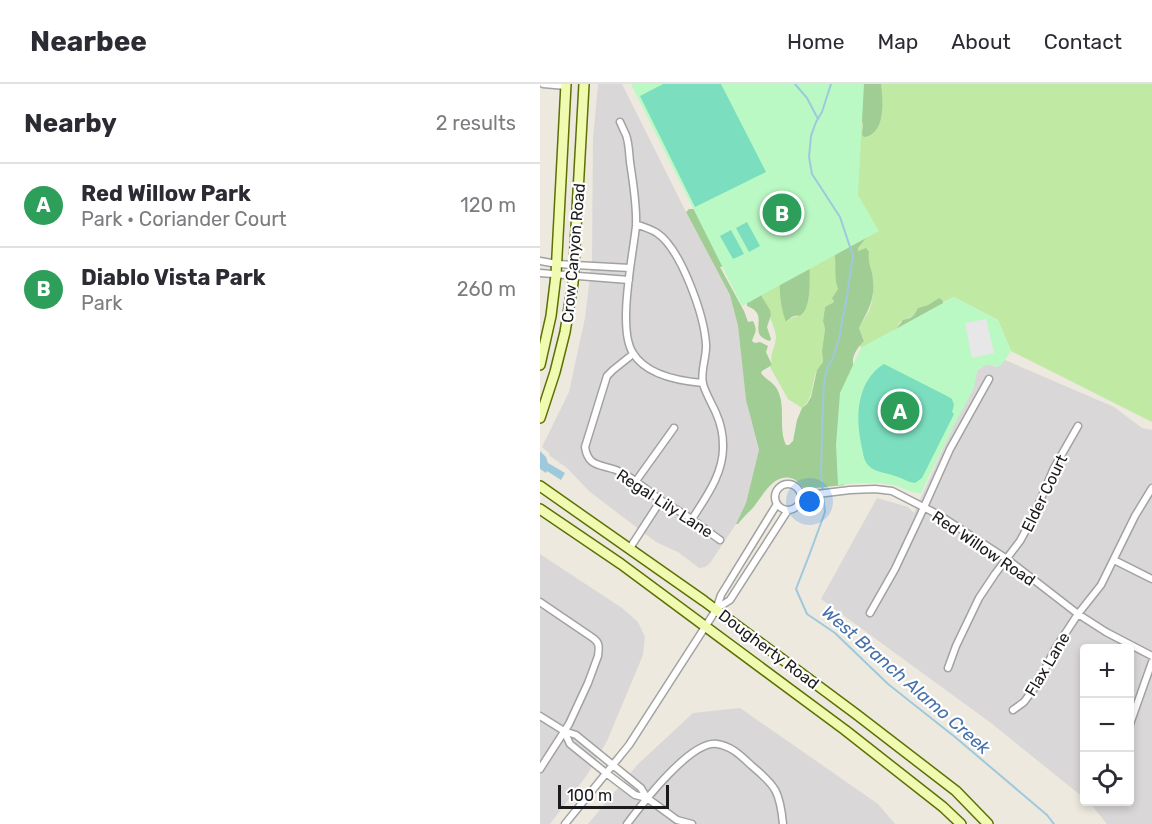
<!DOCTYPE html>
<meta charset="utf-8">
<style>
:root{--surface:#fff;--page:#f2f2f3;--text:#2b2b33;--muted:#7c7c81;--line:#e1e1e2;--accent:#c50f00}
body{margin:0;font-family:Rubik,sans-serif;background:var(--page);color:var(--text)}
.controls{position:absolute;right:18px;bottom:18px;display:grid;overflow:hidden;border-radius:6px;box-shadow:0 3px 9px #0003}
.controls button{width:54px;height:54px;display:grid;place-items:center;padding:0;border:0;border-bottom:2px solid var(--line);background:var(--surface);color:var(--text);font:30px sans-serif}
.scale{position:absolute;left:18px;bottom:15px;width:111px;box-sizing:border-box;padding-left:6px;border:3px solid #1b1b1b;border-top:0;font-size:16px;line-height:21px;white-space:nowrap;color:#1b1b1b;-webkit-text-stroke:4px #fff;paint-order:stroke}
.you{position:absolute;left:270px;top:418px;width:21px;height:21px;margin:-15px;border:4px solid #fff;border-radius:50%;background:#1a73e8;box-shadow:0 0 0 9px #1a73e833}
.badge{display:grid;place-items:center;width:39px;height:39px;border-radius:50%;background:var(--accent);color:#fff;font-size:20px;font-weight:700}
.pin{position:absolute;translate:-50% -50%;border:3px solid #fff;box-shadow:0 2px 6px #0006}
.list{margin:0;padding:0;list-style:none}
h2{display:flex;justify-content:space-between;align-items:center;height:78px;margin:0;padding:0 24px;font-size:26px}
h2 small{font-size:20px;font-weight:400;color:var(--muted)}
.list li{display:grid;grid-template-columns:39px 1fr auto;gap:18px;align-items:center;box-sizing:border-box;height:84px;padding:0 24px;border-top:2px solid var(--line)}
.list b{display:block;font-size:22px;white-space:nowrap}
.list p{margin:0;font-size:20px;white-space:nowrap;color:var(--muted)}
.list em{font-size:20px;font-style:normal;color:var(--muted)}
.icon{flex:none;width:33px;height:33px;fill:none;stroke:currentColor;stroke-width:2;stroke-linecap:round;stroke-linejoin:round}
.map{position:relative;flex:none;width:612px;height:740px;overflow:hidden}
header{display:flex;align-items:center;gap:36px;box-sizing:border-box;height:84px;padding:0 30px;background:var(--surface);border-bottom:2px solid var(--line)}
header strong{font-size:28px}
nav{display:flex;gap:33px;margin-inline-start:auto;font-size:21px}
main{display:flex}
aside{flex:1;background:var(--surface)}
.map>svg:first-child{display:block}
.residential{fill:#d9d7d7}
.grass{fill:#c0e9a3}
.forest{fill:#a0cd93;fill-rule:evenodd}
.park{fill:#baf9c4}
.pitch{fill:#7bdebf}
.parking{fill:#e7e7e7}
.water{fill:#9ec9dc}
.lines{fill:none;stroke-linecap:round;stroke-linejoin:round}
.stream{stroke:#9ec9dc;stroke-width:2}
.minor-casing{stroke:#a2a2a2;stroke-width:9}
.secondary-casing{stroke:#5c7003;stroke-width:12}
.minor{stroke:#fff;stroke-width:6}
.secondary{stroke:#f0fab0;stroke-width:9}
.labels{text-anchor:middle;stroke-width:4.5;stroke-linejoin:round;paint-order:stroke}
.street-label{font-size:16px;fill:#1b1b1b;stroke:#fff}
.water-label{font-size:18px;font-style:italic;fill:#4771aa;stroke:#fff}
</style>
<header>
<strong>Nearbee</strong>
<nav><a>Home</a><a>Map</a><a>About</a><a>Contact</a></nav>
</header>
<main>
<aside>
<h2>Nearby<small>2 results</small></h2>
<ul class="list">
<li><span class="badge" style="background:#2e9e5b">A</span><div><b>Red Willow Park</b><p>Park · Coriander Court</p></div><em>120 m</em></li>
<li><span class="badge" style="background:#2e9e5b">B</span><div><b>Diablo Vista Park</b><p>Park</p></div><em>260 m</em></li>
</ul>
</aside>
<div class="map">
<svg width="612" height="740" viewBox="0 0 612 740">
<rect width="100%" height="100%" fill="#ede9df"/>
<path class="residential" d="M 58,0 L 82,0 L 149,134 L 190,211 L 198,242 L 206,316 L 219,367 L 206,419 L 196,440 L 170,479 L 165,483 L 159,484 L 138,468 L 116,458 L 50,408 L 27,384 L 10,372 L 9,369 L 2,363 L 29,308 L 45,234 L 52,177 L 53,56 Z
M 465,276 L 574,323 L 602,344 L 612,346 L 612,740 L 567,740 L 549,718 L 590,718 L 590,564 L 544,564 L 544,714 L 451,639 L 281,515 L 337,414 L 368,423 L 374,429 L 412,345 L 433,305 L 437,287 L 445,281 L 450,281 L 458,283 Z
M 0,470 L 82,524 L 98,538 L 105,553 L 103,571 L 67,657 L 47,691 L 10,740 L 0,740 Z
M 200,624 L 338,720 L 355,740 L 48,740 L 98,680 L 153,629 Z"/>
<path class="grass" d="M 341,0 L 612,0 L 612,338 L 471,267 L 458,236 L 414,213 L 403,218 L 399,214 L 388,221 L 378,224 L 374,231 L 360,238 L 356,245 L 321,264 L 320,260 L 324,256 L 319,244 C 322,238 326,233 329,227 C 336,210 333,191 328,174 L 318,168 L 299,79 L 320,34 L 323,40 L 322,45 L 341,34 Z
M 294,166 C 297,179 293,193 298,205 L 292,214 L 294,218 L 285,223 L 283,237 L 285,245 L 282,267 L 283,278 C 283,279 278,286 277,286 C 271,300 274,314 262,324 L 248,315 L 230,283 L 232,281 C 229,270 236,263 236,252 C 235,246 232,239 230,233 L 231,230 L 222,213 L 222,206 L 245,167 C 241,195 235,211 247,238 C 253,232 253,234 259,231 C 273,224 269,193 270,179 Z"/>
<path class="forest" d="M 201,0 L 341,0 C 343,16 346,50 324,53 L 322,51 L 323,40 L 320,34 L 306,49 L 326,154 L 318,164 L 318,167 L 326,164 L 329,168 C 327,178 333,187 333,197 C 335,217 327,228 319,244 L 324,257 C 317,264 310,274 314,283 L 342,254 L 356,245 L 363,236 L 370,234 L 374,231 L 378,224 L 388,221 L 399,214 L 402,216 L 404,220 L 304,401 L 265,405 C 260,401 257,395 250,394 C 232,390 221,415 211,426 C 206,430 202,435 198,440 L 196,440 L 206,419 L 219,366 L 206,316 L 198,242 L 190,211 L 146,128 L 149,125 L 155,125 ZM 294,166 C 297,179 293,193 298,205 L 292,214 L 294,218 L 285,223 L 283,237 L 285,245 L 282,267 L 283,278 L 277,286 L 271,313 L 267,320 L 262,324 L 257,336 L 253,357 L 249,361 L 246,361 C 238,344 246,324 238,307 C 235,299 226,296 221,289 L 222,287 L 232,281 L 226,268 L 228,262 L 220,258 L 215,259 L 212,257 C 215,248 218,247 213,237 L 208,238 L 204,227 L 180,183 Z
M 270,179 C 269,193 272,218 263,229 C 258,234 260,230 254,232 C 251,233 248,236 246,238 C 241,225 239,211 240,197 Z
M 222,206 L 222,213 L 230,226 L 231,231 L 227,243 L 231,255 L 230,257 C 205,250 232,231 207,222 L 207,216 Z"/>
<path class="park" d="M 91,0 L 324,0 L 318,111 L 339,147 L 202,222 Z
M 414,213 L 458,236 L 471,267 L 465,276 L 458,283 C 449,280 444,280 437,287 L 434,304 L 412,345 L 381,409 C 371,410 363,403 353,401 C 334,398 317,399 298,401 L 296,361 L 300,309 L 321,264 Z"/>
<path class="pitch" d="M 123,0 L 181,0 L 226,88 L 155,123 L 100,12 Z
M 207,138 L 220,162 L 209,168 L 196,144 Z
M 191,146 L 204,170 L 193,175 L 180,152 Z
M 344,280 L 407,312 L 412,315 L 414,321 L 412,328 L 414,330 L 382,394 L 375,399 C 368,398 364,395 358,393 C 349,389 335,389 328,381 C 324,377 323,369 322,364 C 315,335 316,297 344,280 Z"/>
<path class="parking" d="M 446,235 L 454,269 L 432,274 L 425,239 Z"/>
<path class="water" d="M 0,367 L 6,373 L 8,379 L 25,389 L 21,396 L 7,387 L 6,389 L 0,385 Z"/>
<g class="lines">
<path class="stream" d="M 255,0 L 267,14 L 278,35
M 291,0 L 282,28 L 276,38 L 271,52 L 269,73 L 272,90 L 300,133 L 313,172 L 306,218 L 302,237 L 299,256 L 293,274 L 288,282 L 284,299 L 282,346 L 281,389 L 285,428 L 270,469 L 256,505 L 267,530 L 295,549 L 348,600 L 415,653 L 507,731 L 514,740"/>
<g class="minor-casing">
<path id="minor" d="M 3,0 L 26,2
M 80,38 C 82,42 84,47 86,51 C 89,59 89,69 90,78 C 93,99 97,121 96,142 C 93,171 77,245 93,269 C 106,291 139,297 163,299
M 96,140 C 103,143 111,145 117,149 C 141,165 164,231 166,260 C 167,273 160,287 163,300 C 166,310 172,320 176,329 C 180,338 183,351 183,361 C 184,389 166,413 152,435
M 0,177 L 17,180 L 90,184
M 0,189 L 89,196
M 93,270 L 73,286 L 67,292 L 45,363 C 48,383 60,380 76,386 C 94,393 106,406 122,417 C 131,423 141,428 150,434 C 160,441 170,449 180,456
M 96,397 L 134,344
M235 413a13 13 0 1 1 26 0a13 13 0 1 1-26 0Z
M 261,412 L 310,406 L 335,405 L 352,407 L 399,431 L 467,475 L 538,530 L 566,548 L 612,572
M 90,464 L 121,416
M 574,476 L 612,495
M 0,518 L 53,554 C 60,559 59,563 58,572 L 48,599 L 29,640 L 0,685
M 176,525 L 190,516 L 248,426
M 330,529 L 355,485 L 380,432 L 410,365 L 449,295
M 408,584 L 416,562 L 439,514 L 455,490 L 480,457 L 493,433 L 514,384 L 538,342
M 473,626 L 484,618 L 498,599 L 515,565 L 538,530 L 561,501 L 595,432 L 612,404
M 0,632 L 24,647 L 36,651 L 101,704 L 107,714 L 137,736 L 152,740
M 590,640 L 612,578
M 24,647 L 30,660 L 66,689 L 95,711 L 107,714
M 25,740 L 89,661 L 176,526 L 181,511 L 237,420
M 87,740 C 102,720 151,656 177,660 C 192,662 202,673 212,682 C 236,702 240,708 243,740"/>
</g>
<g class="secondary-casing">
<path id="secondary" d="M 0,281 L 11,232 L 16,191 L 26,0
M 0,334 L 15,288 L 25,248 L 33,199 L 44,0
M 0,402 L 164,517 L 316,630 L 416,707 L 448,740
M 0,425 L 81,480 L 305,646 L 403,723 L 421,740"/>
</g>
<use href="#minor" class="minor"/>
<use href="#secondary" class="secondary"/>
</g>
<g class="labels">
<g class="street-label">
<text transform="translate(33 169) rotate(-85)" y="6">Crow Canyon Road</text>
<text transform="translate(504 409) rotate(-64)" y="6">Elder Court</text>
<text transform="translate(125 419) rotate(33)" y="6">Regal Lily Lane</text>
<text transform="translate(444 464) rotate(34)" y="6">Red Willow Road</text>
<text transform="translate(229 565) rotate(37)" y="6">Dougherty Road</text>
<text transform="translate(507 580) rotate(-59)" y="6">Flax Lane</text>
</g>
<g class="water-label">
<text transform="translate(366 596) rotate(41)" y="6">West Branch Alamo Creek</text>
</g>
</g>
</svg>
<div class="controls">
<button>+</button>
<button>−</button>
<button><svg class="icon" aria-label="locate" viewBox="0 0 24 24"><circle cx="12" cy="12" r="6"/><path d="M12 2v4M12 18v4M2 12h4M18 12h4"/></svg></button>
</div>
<div class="scale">100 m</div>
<div class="you"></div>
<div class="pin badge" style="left:360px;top:327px;background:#2e9e5b">A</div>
<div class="pin badge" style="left:242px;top:129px;background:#2e9e5b">B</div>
</div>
</main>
